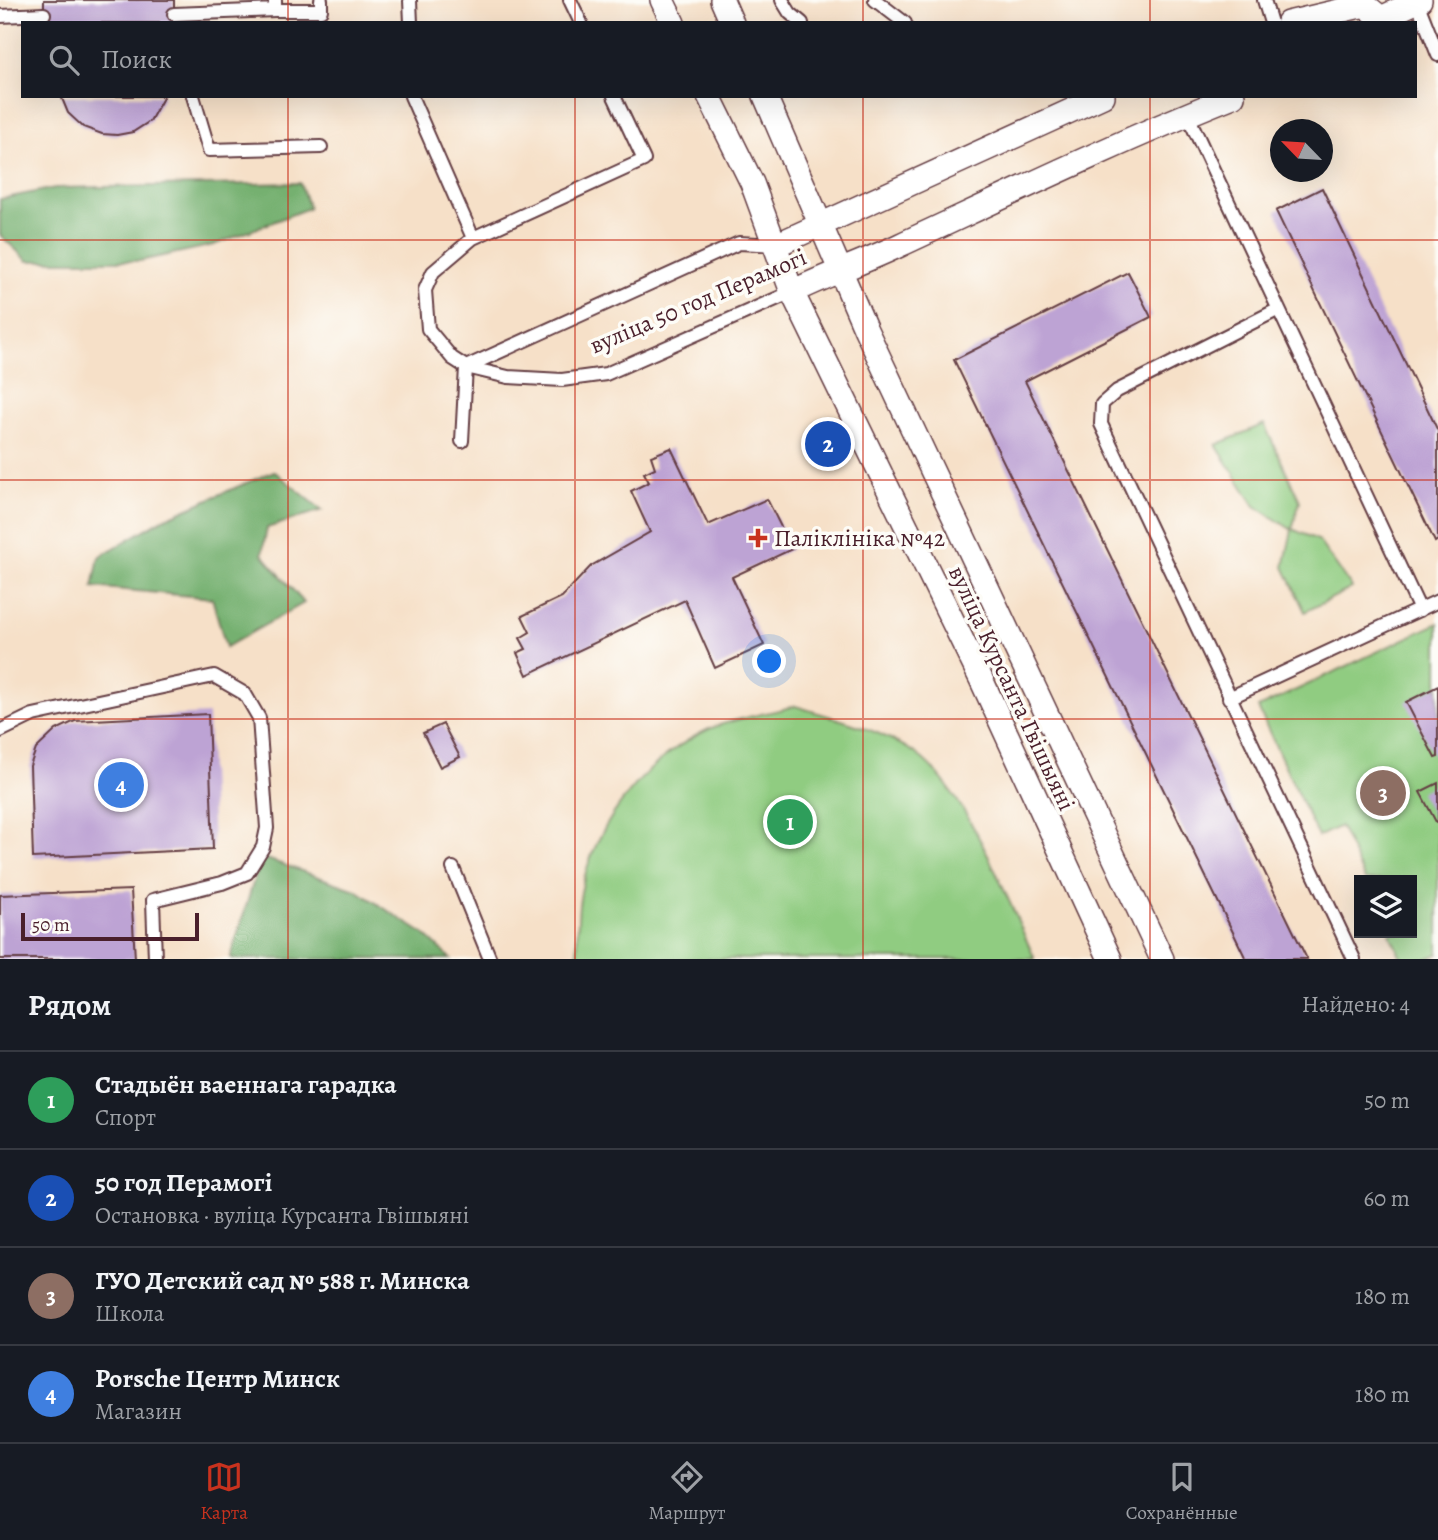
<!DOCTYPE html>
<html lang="ru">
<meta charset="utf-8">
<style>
:root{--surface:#171b24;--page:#20242c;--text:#f1f3f6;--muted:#9ea1a6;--line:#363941;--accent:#c8321e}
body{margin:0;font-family:Alegreya,serif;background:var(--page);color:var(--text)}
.controls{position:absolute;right:21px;bottom:21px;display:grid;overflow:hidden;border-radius:0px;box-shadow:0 7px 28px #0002}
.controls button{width:63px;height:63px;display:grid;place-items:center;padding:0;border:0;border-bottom:2px solid var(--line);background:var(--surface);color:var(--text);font:35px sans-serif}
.compass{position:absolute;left:1270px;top:119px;width:63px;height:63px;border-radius:50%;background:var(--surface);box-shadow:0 7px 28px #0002;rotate:295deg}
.scale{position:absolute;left:21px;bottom:18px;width:178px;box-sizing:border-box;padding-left:7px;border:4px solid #4a1f2b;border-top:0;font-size:19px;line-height:24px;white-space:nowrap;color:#4a1f2b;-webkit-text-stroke:5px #fdfcf7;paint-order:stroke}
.you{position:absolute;left:770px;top:662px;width:24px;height:24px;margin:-18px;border:5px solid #fff;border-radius:50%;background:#1a73e8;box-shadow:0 0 0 10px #1a73e833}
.badge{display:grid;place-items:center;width:46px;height:46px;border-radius:50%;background:var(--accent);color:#fff;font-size:23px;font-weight:700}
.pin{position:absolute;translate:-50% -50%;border:4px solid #fff;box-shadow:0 2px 7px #0006}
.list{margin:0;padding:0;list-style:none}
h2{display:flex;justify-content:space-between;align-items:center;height:91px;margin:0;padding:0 28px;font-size:30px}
h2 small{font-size:23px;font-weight:400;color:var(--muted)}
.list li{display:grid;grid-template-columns:46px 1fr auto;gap:21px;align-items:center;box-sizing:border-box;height:98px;padding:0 28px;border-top:2px solid var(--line)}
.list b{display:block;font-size:26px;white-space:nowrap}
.list p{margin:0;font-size:23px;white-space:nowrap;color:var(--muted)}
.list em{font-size:23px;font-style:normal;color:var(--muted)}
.icon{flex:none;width:38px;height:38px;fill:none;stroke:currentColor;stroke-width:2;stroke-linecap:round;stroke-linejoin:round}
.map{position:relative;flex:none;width:1438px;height:959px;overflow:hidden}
.search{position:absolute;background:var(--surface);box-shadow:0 7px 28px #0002;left:21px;right:21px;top:21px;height:77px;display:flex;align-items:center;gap:18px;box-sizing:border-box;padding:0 24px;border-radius:0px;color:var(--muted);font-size:26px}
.sheet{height:483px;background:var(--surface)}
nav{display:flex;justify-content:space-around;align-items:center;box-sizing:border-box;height:98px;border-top:2px solid var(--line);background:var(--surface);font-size:19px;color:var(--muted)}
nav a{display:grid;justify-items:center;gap:4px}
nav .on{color:var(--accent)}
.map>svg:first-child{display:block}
.green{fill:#90cc81;stroke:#6d7656;stroke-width:2}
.forest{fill:#74b06f;stroke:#5f684d;stroke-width:2}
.building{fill:#bda3d4}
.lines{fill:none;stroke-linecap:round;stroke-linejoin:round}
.service-casing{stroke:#643c43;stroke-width:16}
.minor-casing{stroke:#643c43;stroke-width:26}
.service{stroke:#fff;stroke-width:12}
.minor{stroke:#fff;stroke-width:23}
.grid{fill:none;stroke:#c8321e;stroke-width:2;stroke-opacity:0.55}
.poi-dot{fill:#c8321e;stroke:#fdfcf7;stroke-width:2.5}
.labels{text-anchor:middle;stroke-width:7;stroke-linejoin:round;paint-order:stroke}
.street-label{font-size:24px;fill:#4a1f2b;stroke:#fdfcf7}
.poi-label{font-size:24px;fill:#4a1f2b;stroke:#fdfcf7;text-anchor:start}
</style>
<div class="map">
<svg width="1438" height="959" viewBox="0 0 1438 959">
<rect width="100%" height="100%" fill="#fdfcf7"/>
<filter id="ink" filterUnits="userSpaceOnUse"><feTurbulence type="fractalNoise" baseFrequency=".0143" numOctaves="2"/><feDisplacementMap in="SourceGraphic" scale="14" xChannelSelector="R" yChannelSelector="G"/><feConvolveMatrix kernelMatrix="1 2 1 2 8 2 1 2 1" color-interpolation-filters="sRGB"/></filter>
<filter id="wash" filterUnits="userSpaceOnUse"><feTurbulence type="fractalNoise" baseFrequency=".00686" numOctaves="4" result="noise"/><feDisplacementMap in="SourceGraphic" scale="28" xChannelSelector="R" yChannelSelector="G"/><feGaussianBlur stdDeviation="1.57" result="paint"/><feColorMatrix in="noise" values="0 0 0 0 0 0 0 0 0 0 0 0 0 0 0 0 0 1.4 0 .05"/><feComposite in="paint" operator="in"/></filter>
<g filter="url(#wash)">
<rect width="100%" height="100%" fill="#f6e0c8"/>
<path class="green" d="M 1264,424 L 1300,501 L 1292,529 L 1318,540 L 1352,588 L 1305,612 L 1284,567 L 1292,530 L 1255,506 L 1216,445 Z
M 1438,623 L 1438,954 L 1426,959 L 1402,959 L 1389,933 L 1412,933 L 1412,880 L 1365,880 L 1340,826 L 1318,837 L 1258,708 Z
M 795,706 C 835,718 879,729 915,753 C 966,788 1008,901 1035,959 L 577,959 C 578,941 577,923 579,905 C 588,832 641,762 707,730 C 733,718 767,714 795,706 Z"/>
<path class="forest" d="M 300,183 L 309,208 L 214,245 L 140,261 L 28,261 L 0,235 L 0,199 L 55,188 Z
M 274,471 L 322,510 L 267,528 L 262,554 L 304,603 L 226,647 L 212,598 L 93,587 L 99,557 L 163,519 Z
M 261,857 L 356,890 L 424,934 L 451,959 L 230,959 Z"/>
<g id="blocks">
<path class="building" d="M 44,0 L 174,0 L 174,23 L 44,23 Z
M 61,96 L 164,96 L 150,121 L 133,132 L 117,135 L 102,134 L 83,127 L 68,113 Z
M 1322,188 L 1438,431 L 1438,540 L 1435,542 L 1276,211 Z
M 1128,272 L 1151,317 L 1025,381 L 1307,959 L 1246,959 L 954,360 Z
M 671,448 L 708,525 L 767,499 L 792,549 L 732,577 L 764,645 L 715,668 L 685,600 L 527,675 L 517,653 L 526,649 L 520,638 L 530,632 L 522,616 L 562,597 L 591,566 L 650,532 L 631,491 L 649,482 L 644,473 L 655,468 L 651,456 Z
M 1438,686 L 1438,757 L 1435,758 L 1406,702 Z
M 208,714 L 213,849 L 33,858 L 30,766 L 36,749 L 56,730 L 75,721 Z
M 443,724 L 460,757 L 440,767 L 423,733 Z
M 1438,783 L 1438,821 L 1436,822 L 1420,792 Z
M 131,890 L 135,959 L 0,959 L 0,895 Z"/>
</g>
</g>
<g filter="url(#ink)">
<use href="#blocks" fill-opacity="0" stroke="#643c43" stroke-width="2"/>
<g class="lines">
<g class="service-casing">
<path id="service" d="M 410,0 L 411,23
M 570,0 L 581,23
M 782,0 L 790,13 L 802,23
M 875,0 L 905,23
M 1264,0 L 1271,23
M 1417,2 L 1438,55
M 275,10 L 321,10 L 321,0
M 174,14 L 275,10 L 275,0
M 0,16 L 44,14
M 193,96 L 209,150 L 321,147
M 411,96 L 473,238 L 644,160 L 614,96
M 1187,114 L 1420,610
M 473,238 L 433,272 L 425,290 L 428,329 L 452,358 L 466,367 L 508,377 L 562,380 L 606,374 L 792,292
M 1277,310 L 1117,391 L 1102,404 L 1101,424 L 1354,959
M 466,367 L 739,243 L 776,245
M 462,441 L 466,367
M 1229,698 L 1438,601
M 0,731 L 33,715 L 214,676 L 245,694 L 259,718 L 267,828 L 263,847 L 247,873 L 222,883 L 153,900 L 155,959
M 453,868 L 490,959"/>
</g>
<g class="minor-casing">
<path id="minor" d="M 662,0 L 673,23
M 722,0 L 732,23
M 1288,23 L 1365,5 L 1381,18
M 1378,23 L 1381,18 L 1420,0
M 709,96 L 752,183 L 792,292 L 981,679 L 1110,959
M 765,96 L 866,330 L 1162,959
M 776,245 L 1103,96
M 792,292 C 828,274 865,262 900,245 C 1010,194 1120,141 1233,96"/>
</g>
<use href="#service" class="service"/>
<use href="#minor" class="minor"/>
</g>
</g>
<path class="grid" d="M 288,0 L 288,23M 575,0 L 575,23M 863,0 L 863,23M 1150,0 L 1150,23M 288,96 L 288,959M 575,96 L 575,959M 863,96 L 863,959M 1150,96 L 1150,959M 0,240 L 1438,240M 0,480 L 1438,480M 0,719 L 1438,719"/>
<path class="poi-dot" d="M754.5 527.5h7v7h7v7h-7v7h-7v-7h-7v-7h7z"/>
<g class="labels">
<g class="street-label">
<text transform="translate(698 301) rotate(-23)" y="8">вуліца 50 год Перамогі</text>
<text transform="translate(1012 688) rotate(65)" y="8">вуліца Курсанта Гвішыяні</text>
</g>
<g class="poi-label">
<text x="774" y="546">Паліклініка №42</text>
</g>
</g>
</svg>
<div class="controls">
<button><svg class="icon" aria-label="layers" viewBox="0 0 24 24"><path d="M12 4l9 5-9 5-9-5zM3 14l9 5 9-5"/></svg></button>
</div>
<svg class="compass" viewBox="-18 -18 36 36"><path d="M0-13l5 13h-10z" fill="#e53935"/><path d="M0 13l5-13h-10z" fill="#9ea1a6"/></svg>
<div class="scale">50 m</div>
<div class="you"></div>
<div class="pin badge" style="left:790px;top:822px;background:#2e9e5b">1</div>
<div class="pin badge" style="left:828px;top:444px;background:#1a4fb4">2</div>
<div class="pin badge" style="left:1383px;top:793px;background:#8d6e63">3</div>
<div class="pin badge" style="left:121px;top:785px;background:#3f7fe0">4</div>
<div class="search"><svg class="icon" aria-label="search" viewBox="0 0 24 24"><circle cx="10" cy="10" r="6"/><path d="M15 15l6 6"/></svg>Поиск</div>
</div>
<section class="sheet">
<h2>Рядом<small>Найдено: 4</small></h2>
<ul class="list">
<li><span class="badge" style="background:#2e9e5b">1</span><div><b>Стадыён ваеннага гарадка</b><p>Спорт</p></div><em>50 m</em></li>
<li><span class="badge" style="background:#1a4fb4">2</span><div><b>50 год Перамогі</b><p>Остановка · вуліца Курсанта Гвішыяні</p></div><em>60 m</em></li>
<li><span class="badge" style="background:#8d6e63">3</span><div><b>ГУО Детский сад № 588 г. Минска</b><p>Школа</p></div><em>180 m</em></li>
<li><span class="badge" style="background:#3f7fe0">4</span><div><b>Porsche Центр Минск</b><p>Магазин</p></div><em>180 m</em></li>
</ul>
</section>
<nav>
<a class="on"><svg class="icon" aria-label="map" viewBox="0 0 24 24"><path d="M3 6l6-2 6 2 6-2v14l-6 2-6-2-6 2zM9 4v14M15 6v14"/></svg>Карта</a>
<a><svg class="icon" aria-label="directions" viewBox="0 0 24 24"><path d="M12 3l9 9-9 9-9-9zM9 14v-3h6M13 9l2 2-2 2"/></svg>Маршрут</a>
<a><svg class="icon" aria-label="saved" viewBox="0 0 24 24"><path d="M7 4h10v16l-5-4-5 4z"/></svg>Сохранённые</a>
</nav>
